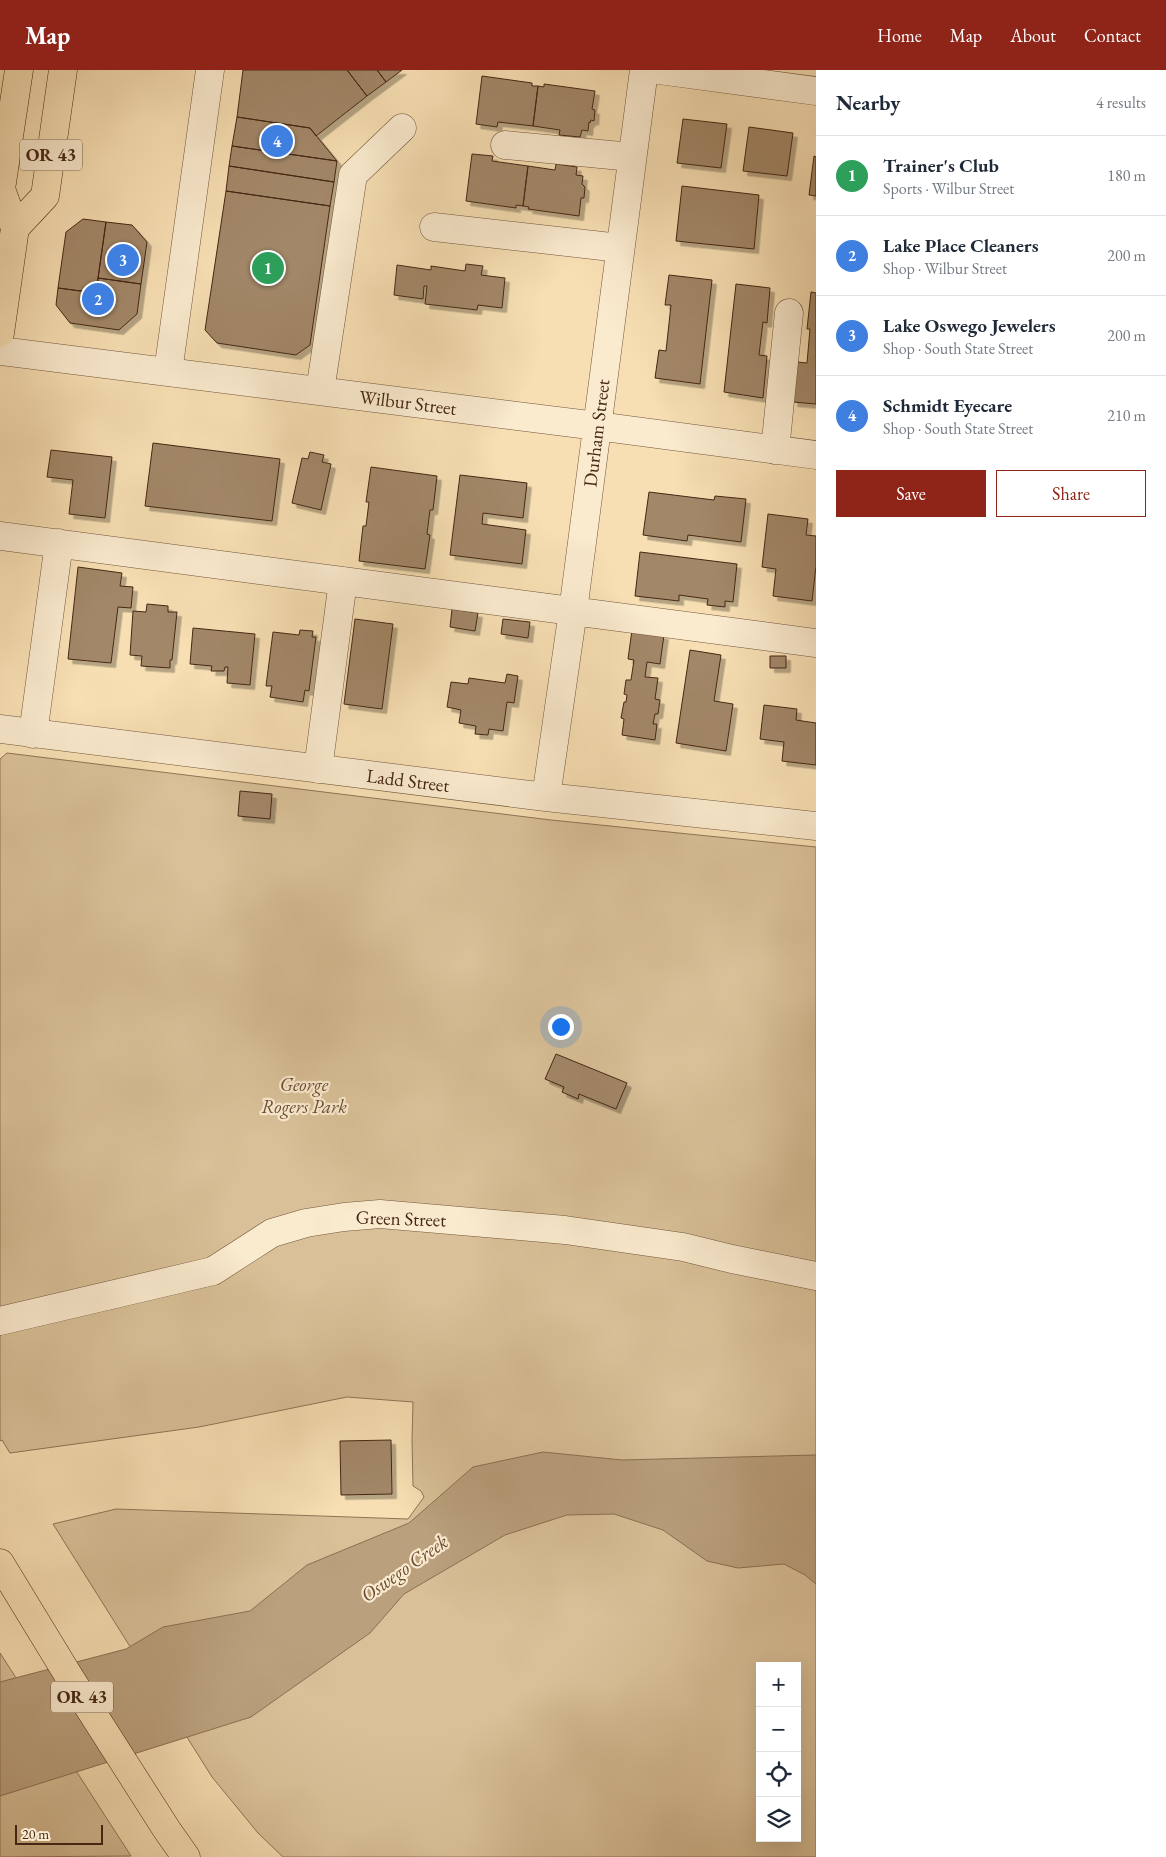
<!DOCTYPE html>
<meta charset="utf-8">
<style>
:root{--surface:#fff;--page:#f2f2f3;--text:#1f2937;--muted:#747a83;--line:#e0e1e3;--accent:#8f2418}
body{margin:0;font-family:"EB Garamond",serif;background:var(--page);color:var(--text)}
.controls{position:absolute;right:15px;bottom:15px;display:grid;overflow:hidden;border-radius:0px;box-shadow:0 5px 20px #0002}
.controls button{width:45px;height:45px;display:grid;place-items:center;padding:0;border:0;border-bottom:1px solid var(--line);background:var(--surface);color:var(--text);font:25px sans-serif}
.scale{position:absolute;left:15px;bottom:12px;width:88px;box-sizing:border-box;padding-left:5px;border:2px solid #452714;border-top:0;font-size:14px;line-height:18px;white-space:nowrap;color:#452714;-webkit-text-stroke:4px #faeace;paint-order:stroke}
.you{position:absolute;left:560px;top:956px;width:18px;height:18px;margin:-12px;border:4px solid #fff;border-radius:50%;background:#1a73e8;box-shadow:0 0 0 8px #1a73e833}
.badge{display:grid;place-items:center;width:32px;height:32px;border-radius:50%;background:var(--accent);color:#fff;font-size:16px;font-weight:700}
.pin{position:absolute;translate:-50% -50%;border:2px solid #fff;box-shadow:0 1px 5px #0006}
.list{margin:0;padding:0;list-style:none}
h2{display:flex;justify-content:space-between;align-items:center;height:65px;margin:0;padding:0 20px;font-size:21px}
h2 small{font-size:16px;font-weight:400;color:var(--muted)}
.list li{display:grid;grid-template-columns:32px 1fr auto;gap:15px;align-items:center;box-sizing:border-box;height:80px;padding:0 20px;border-top:1px solid var(--line)}
.list b{display:block;font-size:19px;white-space:nowrap}
.list p{margin:0;font-size:16px;white-space:nowrap;color:var(--muted)}
.list em{font-size:16px;font-style:normal;color:var(--muted)}
.actions{display:flex;gap:10px;padding:15px 20px}
.actions a{flex:1;padding:11px 0;border:1px solid var(--accent);border-radius:0px;text-align:center;font-size:18px;color:var(--accent)}
.actions .main{background:var(--accent);color:#fff}
.icon{flex:none;width:28px;height:28px;fill:none;stroke:currentColor;stroke-width:2;stroke-linecap:round;stroke-linejoin:round}
.map{position:relative;flex:none;width:816px;height:1787px;overflow:hidden}
header{display:flex;align-items:center;gap:30px;box-sizing:border-box;height:70px;padding:0 25px;background:var(--accent);color:#fff}
header strong{font-size:24px}
nav{display:flex;gap:28px;margin-inline-start:auto;font-size:18px}
main{display:flex}
aside{flex:1;background:var(--surface)}
.map>svg:first-child{display:block}
.green{fill:#d9c098;stroke:#8f7456;fill-rule:evenodd}
.water{fill:#baa07d;stroke:#8b7053}
.building{fill:#a28767;stroke:#452714;filter:url(#shadow)}
.lines{fill:none;stroke-linecap:round;stroke-linejoin:round}
.minor-casing{stroke:#72553c;stroke-width:29}
.major-casing{stroke:#452714;stroke-width:29}
.minor{stroke:#faeace;stroke-width:28}
.major{stroke:#f7dfb3;stroke-width:28}
.labels{text-anchor:middle;stroke-width:4.5;stroke-linejoin:round;paint-order:stroke}
.shield{fill:#faeace;stroke:#7b624c;stroke-width:1}
.shield-label{font-size:18px;font-weight:bold;fill:#452714}
.street-label{font-size:19px;fill:#452714;stroke:#faeace}
.park-label{font-size:19px;font-style:italic;fill:#6a4d35;stroke:#faeace}
.water-label{font-size:20px;font-style:italic;fill:#684b34;stroke:#faeace}
</style>
<header>
<strong>Map</strong>
<nav><a>Home</a><a>Map</a><a>About</a><a>Contact</a></nav>
</header>
<main>
<div class="map">
<svg width="816" height="1787" viewBox="0 0 816 1787">
<defs>
<filter id="shadow"><feDropShadow dx="4.5" dy="4.5" stdDeviation="0" flood-color="#0004"/></filter>
</defs>
<rect width="100%" height="100%" fill="#f7dfb3"/>
<filter id="stains"><feTurbulence type="fractalNoise" baseFrequency=".004" numOctaves="4"/><feColorMatrix values="0 0 0 0 .2 0 0 0 0 .09 0 0 0 0 .02 0 0 0 .5 -.17"/></filter>
<radialGradient id="worn" r=".72"><stop offset=".6" stop-color="#630" stop-opacity="0"/><stop offset="1" stop-color="#630" stop-opacity=".3"/></radialGradient>
<path class="green" d="M 7,683 L 551,750 L 816,777 L 816,1787 L 283,1787 L 258,1763 L 212,1707 L 53,1454 L 116,1439 L 408,1449 L 424,1427 L 421,1421 L 413,1416 L 412,1370 L 413,1332 L 347,1327 L 199,1357 L 10,1383 L 2,1370 L 0,1371 L 0,689 ZM 760,1596 L 797,1596 L 797,1768 L 760,1768 Z
M 0,1583 L 131,1786 L 0,1787 Z"/>
<path class="water" d="M 543,1382 L 622,1390 L 816,1385 L 816,1514 L 805,1505 L 784,1494 L 738,1498 L 707,1491 L 663,1460 L 614,1444 L 567,1445 L 505,1465 L 404,1524 L 370,1563 L 251,1647 L 0,1726 L 0,1612 L 126,1579 L 163,1557 L 250,1541 L 307,1495 L 409,1453 L 473,1397 Z"/>
<path class="building" d="M 243,0 L 347,0 L 367,26 L 316,66 L 310,58 L 237,47 Z
M 347,0 L 377,0 L 386,12 L 367,26 Z
M 377,0 L 402,0 L 386,12 Z
M 482,6 L 532,13 L 532,16 L 538,16 L 533,56 L 498,52 L 497,57 L 476,54 Z
M 544,14 L 595,21 L 592,39 L 595,40 L 594,51 L 591,50 L 590,53 L 589,52 L 588,61 L 582,60 L 580,67 L 559,65 L 560,60 L 533,56 L 538,16 L 544,17 Z
M 237,47 L 310,58 L 337,91 L 232,76 Z
M 683,49 L 727,54 L 721,98 L 677,93 Z
M 749,57 L 793,63 L 787,106 L 743,101 Z
M 232,76 L 337,91 L 334,112 L 229,96 Z
M 472,84 L 493,86 L 492,91 L 528,96 L 523,136 L 516,135 L 516,138 L 466,131 Z
M 814,86 L 816,87 L 816,126 L 809,125 Z
M 556,94 L 577,97 L 576,105 L 583,106 L 582,114 L 585,117 L 584,128 L 581,128 L 579,146 L 528,139 L 529,137 L 523,136 L 528,96 L 555,100 Z
M 229,96 L 334,112 L 330,136 L 226,121 Z
M 682,116 L 759,125 L 754,179 L 676,171 Z
M 226,121 L 330,136 L 310,275 L 296,285 L 217,273 L 205,260 Z
M 83,149 L 106,152 L 96,223 L 58,218 L 66,162 Z
M 106,152 L 132,155 L 147,172 L 141,214 L 98,208 Z
M 466,194 L 483,196 L 481,205 L 505,208 L 502,238 L 478,235 L 477,240 L 425,234 L 427,216 L 424,216 L 423,229 L 394,225 L 397,195 L 431,200 L 431,196 L 465,201 Z
M 669,205 L 712,210 L 700,314 L 655,308 L 659,280 L 666,281 L 671,235 L 665,235 Z
M 98,208 L 141,214 L 137,244 L 119,260 L 70,253 L 56,235 L 58,218 L 96,223 Z
M 736,214 L 770,218 L 767,253 L 763,252 L 759,285 L 767,286 L 763,328 L 724,322 Z
M 811,222 L 816,223 L 816,334 L 793,332 L 797,292 L 807,293 L 810,259 L 807,259 Z
M 153,373 L 280,389 L 272,451 L 145,436 Z
M 51,380 L 112,387 L 105,448 L 69,444 L 73,410 L 47,407 Z
M 310,382 L 324,385 L 322,392 L 331,394 L 321,440 L 292,433 L 302,388 L 308,389 Z
M 371,397 L 437,406 L 433,440 L 430,440 L 427,464 L 430,465 L 425,499 L 359,491 L 363,456 L 366,456 L 369,432 L 366,432 Z
M 460,405 L 527,413 L 523,448 L 483,443 L 482,454 L 526,460 L 522,494 L 450,485 Z
M 649,422 L 714,430 L 715,426 L 746,429 L 741,472 L 688,465 L 687,471 L 643,465 Z
M 768,444 L 808,449 L 806,465 L 816,466 L 816,496 L 812,531 L 773,526 L 776,499 L 762,497 Z
M 640,482 L 737,494 L 733,532 L 725,531 L 725,537 L 707,535 L 708,529 L 679,525 L 679,531 L 635,526 Z
M 78,497 L 122,503 L 120,516 L 133,517 L 131,538 L 118,537 L 111,593 L 68,589 Z
M 147,534 L 168,536 L 168,542 L 177,542 L 172,590 L 170,590 L 170,598 L 141,596 L 142,586 L 130,585 L 133,541 L 146,542 Z
M 452,539 L 478,543 L 475,561 L 450,557 Z
M 355,549 L 393,554 L 382,639 L 344,634 Z
M 503,549 L 530,552 L 528,568 L 501,564 Z
M 193,558 L 255,564 L 250,615 L 227,613 L 228,597 L 225,597 L 224,601 L 211,601 L 212,596 L 190,594 Z
M 300,560 L 313,561 L 312,567 L 316,567 L 309,621 L 305,620 L 303,632 L 270,627 L 272,616 L 266,616 L 273,562 L 299,565 Z
M 632,560 L 664,565 L 660,594 L 647,592 L 645,607 L 658,608 L 655,629 L 660,630 L 658,644 L 655,644 L 653,654 L 657,654 L 655,670 L 622,665 L 624,649 L 621,648 L 624,632 L 626,632 L 627,625 L 624,624 L 626,610 L 631,610 L 634,590 L 628,589 Z
M 690,580 L 721,585 L 714,631 L 733,634 L 726,681 L 676,673 Z
M 770,586 L 786,586 L 786,598 L 770,598 Z
M 507,604 L 518,606 L 514,633 L 507,632 L 503,661 L 489,659 L 488,665 L 475,664 L 476,656 L 459,653 L 461,640 L 447,637 L 451,612 L 468,614 L 469,608 L 505,613 Z
M 764,635 L 797,639 L 796,650 L 816,653 L 816,695 L 782,691 L 784,672 L 760,669 Z
M 240,721 L 272,724 L 270,749 L 238,746 Z
M 556,984 L 627,1013 L 616,1039 L 579,1024 L 578,1029 L 562,1022 L 564,1017 L 545,1009 Z
M 391,1370 L 392,1424 L 341,1425 L 340,1371 Z"/>
<g class="lines">
<g class="minor-casing">
<path id="minor" d="M 659,0 L 816,21
M 505,75 L 632,87
M 434,157 L 620,178
M 0,281 L 597,356 L 816,385
M 168,302 L 210,0
M 320,321 L 353,105 L 402,58
M 775,380 L 789,243
M 0,466 L 816,573
M 0,659 L 546,727 L 816,756
M 33,664 L 59,473
M 318,699 L 343,511
M 546,727 L 573,541 L 644,0
M 0,1251 L 213,1201 L 272,1163 L 306,1153 L 344,1147 L 380,1144 L 565,1160 L 683,1177 L 732,1189 L 816,1206"/>
</g>
<g class="major-casing">
<path id="major" d="M 15,158 L 45,126 L 63,0
M 0,263 L 15,158 L 1,119 L 19,0
M 0,1493 L 70,1608 L 167,1760 L 186,1787"/>
</g>
<use href="#minor" class="minor"/>
<use href="#major" class="major"/>
</g>
<g class="labels">
<g class="shield">
<rect x="20" y="69.5" width="62" height="31" rx="4"/>
<rect x="51" y="1611.5" width="62" height="31" rx="4"/>
</g>
<g class="shield-label">
<text x="51" y="91">OR 43</text>
<text x="82" y="1633">OR 43</text>
</g>
<g class="street-label">
<text transform="translate(408 332) rotate(7)" y="7">Wilbur Street</text>
<text transform="translate(596 363) rotate(-83)" y="7">Durham Street</text>
<text transform="translate(408 710) rotate(7)" y="7">Ladd Street</text>
<text transform="translate(401 1148) rotate(2)" y="7">Green Street</text>
</g>
<g class="park-label">
<text x="304" y="1021">George<tspan x="304" dy="22">Rogers Park</tspan></text>
</g>
<g class="water-label">
<text transform="translate(404 1498) rotate(-35)" y="7">Oswego Creek</text>
</g>
</g>
<rect width="100%" height="100%" filter="url(#stains)"/>
<rect width="100%" height="100%" fill="url(#worn)"/>
</svg>
<div class="controls">
<button>+</button>
<button>−</button>
<button><svg class="icon" aria-label="locate" viewBox="0 0 24 24"><circle cx="12" cy="12" r="6"/><path d="M12 2v4M12 18v4M2 12h4M18 12h4"/></svg></button>
<button><svg class="icon" aria-label="layers" viewBox="0 0 24 24"><path d="M12 4l9 5-9 5-9-5zM3 14l9 5 9-5"/></svg></button>
</div>
<div class="scale">20 m</div>
<div class="you"></div>
<div class="pin badge" style="left:268px;top:198px;background:#2e9e5b">1</div>
<div class="pin badge" style="left:98px;top:229px;background:#3f7fe0">2</div>
<div class="pin badge" style="left:123px;top:190px;background:#3f7fe0">3</div>
<div class="pin badge" style="left:277px;top:71px;background:#3f7fe0">4</div>
</div>
<aside>
<h2>Nearby<small>4 results</small></h2>
<ul class="list">
<li><span class="badge" style="background:#2e9e5b">1</span><div><b>Trainer's Club</b><p>Sports · Wilbur Street</p></div><em>180 m</em></li>
<li><span class="badge" style="background:#3f7fe0">2</span><div><b>Lake Place Cleaners</b><p>Shop · Wilbur Street</p></div><em>200 m</em></li>
<li><span class="badge" style="background:#3f7fe0">3</span><div><b>Lake Oswego Jewelers</b><p>Shop · South State Street</p></div><em>200 m</em></li>
<li><span class="badge" style="background:#3f7fe0">4</span><div><b>Schmidt Eyecare</b><p>Shop · South State Street</p></div><em>210 m</em></li>
</ul>
<div class="actions"><a class="main">Save</a><a>Share</a></div>
</aside>
</main>
